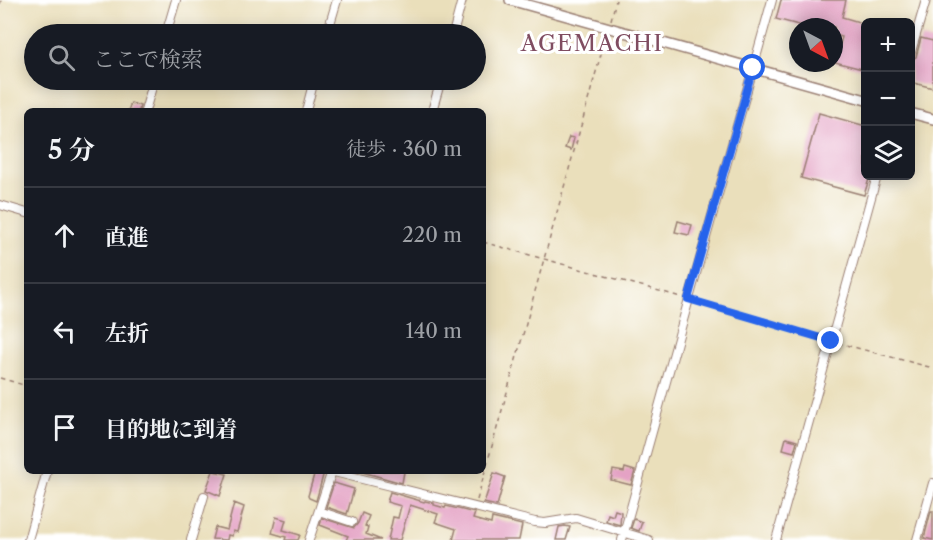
<!DOCTYPE html>
<html lang="ja">
<meta charset="utf-8">
<style>
:root{--surface:#171b24;--page:#20242c;--text:#f1f3f6;--muted:#9ea1a6;--line:#363941}
body{margin:0;font-family:"Libre Caslon Text","Noto Serif JP",serif;background:var(--page);color:var(--text)}
.controls{position:absolute;right:18px;top:18px;display:grid;overflow:hidden;border-radius:9px;box-shadow:0 3px 15px #0003}
.controls button{width:54px;height:54px;display:grid;place-items:center;padding:0;border:0;border-bottom:2px solid var(--line);background:var(--surface);color:var(--text);font:30px sans-serif}
.compass{position:absolute;left:789px;top:18px;width:54px;height:54px;border-radius:50%;background:var(--surface);box-shadow:0 3px 15px #0003;rotate:139deg}
.stop{position:absolute;width:18px;height:18px;margin:-14px;border:4px solid #2563eb;border-radius:50%;background:#fff}
.stop.end{background:#2563eb;border-color:#fff;box-shadow:0 2px 6px #0008}
.list{margin:0;padding:0;list-style:none}
h2{display:flex;justify-content:space-between;align-items:center;height:78px;margin:0;padding:0 24px;font-size:26px}
h2 small{font-size:20px;font-weight:400;color:var(--muted)}
.list li{display:grid;grid-template-columns:39px 1fr auto;gap:18px;align-items:center;box-sizing:border-box;height:96px;padding:0 24px;border-top:2px solid var(--line)}
.list b{display:block;font-size:22px;white-space:nowrap}
.list em{font-size:20px;font-style:normal;color:var(--muted)}
.icon{flex:none;width:33px;height:33px;fill:none;stroke:currentColor;stroke-width:2;stroke-linecap:round;stroke-linejoin:round}
.map{position:relative;flex:none;width:933px;height:540px;overflow:hidden}
.search{position:absolute;background:var(--surface);box-shadow:0 3px 15px #0003;left:24px;top:24px;width:462px;height:66px;display:flex;align-items:center;gap:15px;box-sizing:border-box;padding:0 21px;border-radius:33px;color:var(--muted);font-size:22px}
.panel{position:absolute;background:var(--surface);box-shadow:0 3px 15px #0003;left:24px;top:108px;width:462px;height:366px;border-radius:9px}
.map>svg:first-child{display:block}
.building{fill:#e4a2c4}
.lines{fill:none;stroke-linecap:round;stroke-linejoin:round}
.minor-casing{stroke:#9a7f73;stroke-width:10}
.major-casing{stroke:#9a7f73;stroke-width:12}
.path{stroke:#9a7f73;stroke-width:1.5;stroke-dasharray:4.5 4.5;stroke-linecap:butt}
.minor{stroke:#fff;stroke-width:8}
.major{stroke:#fff;stroke-width:9}
.route{stroke:#2563eb;stroke-width:8}
.labels{text-anchor:middle;stroke-width:6;stroke-linejoin:round;paint-order:stroke}
.quarter-label{font-size:22px;letter-spacing:1.5px;fill:#804d61;stroke:#fff}
</style>
<div class="map">
<svg width="933" height="540" viewBox="0 0 933 540">
<rect width="100%" height="100%" fill="#fff"/>
<filter id="ink" filterUnits="userSpaceOnUse"><feTurbulence type="fractalNoise" baseFrequency=".0167" numOctaves="2"/><feDisplacementMap in="SourceGraphic" scale="12" xChannelSelector="R" yChannelSelector="G"/><feConvolveMatrix kernelMatrix="1 2 1 2 8 2 1 2 1" color-interpolation-filters="sRGB"/></filter>
<filter id="wash" filterUnits="userSpaceOnUse"><feTurbulence type="fractalNoise" baseFrequency=".008" numOctaves="4" result="noise"/><feDisplacementMap in="SourceGraphic" scale="24" xChannelSelector="R" yChannelSelector="G"/><feGaussianBlur stdDeviation="1.35" result="paint"/><feColorMatrix in="noise" values="0 0 0 0 0 0 0 0 0 0 0 0 0 0 0 0 0 1.4 0 .05"/><feComposite in="paint" operator="in"/></filter>
<g filter="url(#wash)">
<rect width="100%" height="100%" fill="#eadfbb"/>
<g id="blocks">
<path class="building" d="M 781,0 L 846,0 L 842,17 L 866,24 L 866,70 L 835,62 L 842,37 L 834,35 L 834,27 L 806,27 L 776,19 Z
M 921,38 L 933,41 L 933,88 L 910,82 L 910,61 L 916,57 Z
M 131,103 L 140,106 L 139,111 L 128,111 Z
M 819,113 L 866,126 L 866,176 L 870,176 L 864,195 L 801,178 Z
M 569,137 L 574,138 L 571,150 L 565,148 Z
M 678,221 L 692,225 L 689,235 L 675,232 Z
M 786,438 L 797,441 L 794,452 L 783,449 Z
M 625,468 L 635,471 L 631,485 L 611,480 L 613,470 L 624,472 Z
M 213,471 L 227,474 L 220,496 L 206,490 Z
M 315,471 L 324,472 L 316,501 L 309,498 L 308,496 Z
M 359,471 L 400,471 L 404,472 L 402,483 Z
M 494,473 L 505,477 L 497,506 L 484,503 Z
M 334,483 L 354,489 L 347,514 L 326,507 Z
M 390,492 L 424,502 L 425,501 L 434,503 L 434,505 L 445,508 L 446,506 L 475,513 L 473,519 L 491,524 L 492,518 L 522,525 L 519,540 L 453,540 L 456,529 L 435,522 L 438,514 L 410,505 L 400,540 L 388,540 L 393,517 L 398,518 L 401,506 L 387,502 Z
M 234,503 L 244,507 L 237,532 L 233,531 L 232,536 L 228,535 L 227,540 L 212,539 L 215,527 L 227,530 Z
M 615,510 L 621,512 L 620,525 L 606,521 L 608,514 L 613,516 Z
M 931,511 L 933,511 L 933,540 L 924,538 Z
M 362,513 L 369,516 L 365,526 L 368,527 L 366,534 L 381,540 L 346,540 L 348,536 L 320,525 L 322,518 L 354,528 L 358,523 Z
M 276,517 L 286,520 L 283,530 L 300,535 L 298,540 L 285,540 L 286,537 L 272,533 Z
M 634,519 L 642,522 L 639,531 L 631,528 Z
M 565,526 L 570,527 L 566,540 L 556,540 L 559,527 Z"/>
</g>
</g>
<g filter="url(#ink)">
<use href="#blocks" fill-opacity="0" stroke="#9a7f73" stroke-width="1.5"/>
<g class="lines">
<g class="minor-casing">
<path id="minor" d="M 166,34 L 176,0
M 327,34 L 337,0
M 453,34 L 462,0
M 910,55 L 926,0
M 145,111 L 154,80
M 306,111 L 314,80
M 432,111 L 441,80
M 0,205 L 27,213
M 330,471 L 535,522 L 545,523 L 576,518 L 649,540
M 319,511 L 352,522
M 28,540 L 47,471
M 191,540 L 204,496
M 309,540 L 332,471
M 622,540 L 772,0
M 776,540 L 877,176
M 917,540 L 933,483"/>
</g>
<g class="major-casing">
<path id="major" d="M 510,0 L 866,100
M 910,113 L 933,119"/>
</g>
<path class="path" d="M 0,5 L 1,0
M 611,20 L 616,0
M 483,242 L 681,297
M 697,302 L 825,339
M 838,343 L 933,368
M 0,378 L 27,386
M 477,500 L 606,36"/>
<use href="#minor" class="minor"/>
<use href="#major" class="major"/>
</g>
</g>
<g class="lines" filter="url(#ink)">
<path class="route" d="M 753,68 L 688,299 L 831,341"/>
</g>
<g class="labels">
<g class="quarter-label">
<text x="592" y="51">AGEMACHI</text>
</g>
</g>
</svg>
<div class="controls">
<button>+</button>
<button>−</button>
<button><svg class="icon" aria-label="layers" viewBox="0 0 24 24"><path d="M12 4l9 5-9 5-9-5zM3 14l9 5 9-5"/></svg></button>
</div>
<svg class="compass" viewBox="-18 -18 36 36"><path d="M0-13l5 13h-10z" fill="#e53935"/><path d="M0 13l5-13h-10z" fill="#9ea1a6"/></svg>
<div class="stop" style="left:753px;top:68px"></div>
<div class="stop end" style="left:831px;top:341px"></div>
<div class="search"><svg class="icon" aria-label="search" viewBox="0 0 24 24"><circle cx="10" cy="10" r="6"/><path d="M15 15l6 6"/></svg>ここで検索</div>
<section class="panel">
<h2>5 分<small>徒歩 · 360 m</small></h2>
<ul class="list">
<li><svg class="icon" aria-label="ahead" viewBox="0 0 24 24"><path d="M12 20V5M6 11l6-6 6 6"/></svg><div><b>直進</b></div><em>220 m</em></li>
<li><svg class="icon" aria-label="left" viewBox="0 0 24 24"><path d="M17 20v-9H6M10 6l-5 5 5 5"/></svg><div><b>左折</b></div><em>140 m</em></li>
<li><svg class="icon" aria-label="arrive" viewBox="0 0 24 24"><path d="M6 21V4h12l-3 4 3 4H6"/></svg><div><b>目的地に到着</b></div></li>
</ul>
</section>
</div>
